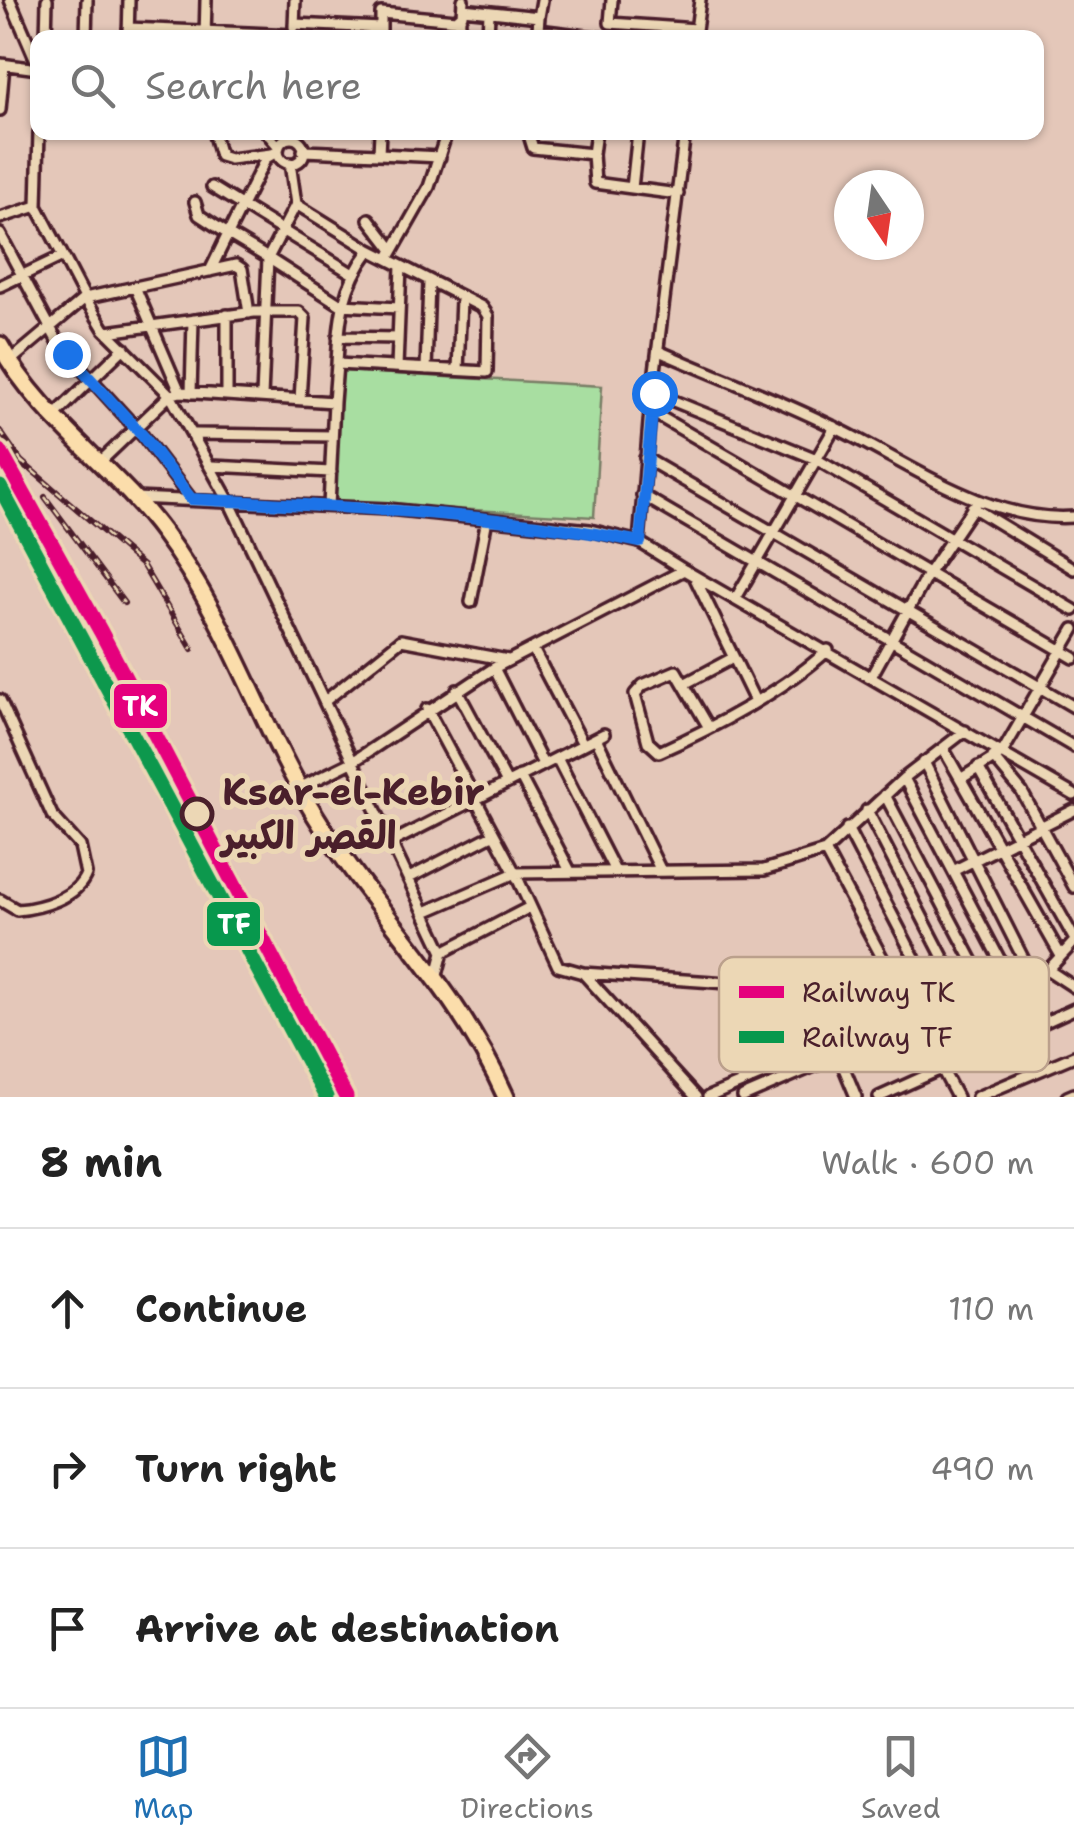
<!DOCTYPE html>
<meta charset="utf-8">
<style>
:root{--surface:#fff;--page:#f2f2f2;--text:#222;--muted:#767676;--line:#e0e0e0;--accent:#1f6fb2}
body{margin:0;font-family:"Shantell Sans","Playpen Sans Arabic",sans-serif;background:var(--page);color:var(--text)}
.compass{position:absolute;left:834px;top:170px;width:90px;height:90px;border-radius:50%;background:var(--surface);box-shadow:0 2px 8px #0004;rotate:167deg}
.stop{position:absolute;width:30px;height:30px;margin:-22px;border:8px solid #1a73e8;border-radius:50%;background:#fff}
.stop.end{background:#1a73e8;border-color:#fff;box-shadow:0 2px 10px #0008}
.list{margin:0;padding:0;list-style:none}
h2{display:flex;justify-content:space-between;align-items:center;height:130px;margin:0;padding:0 40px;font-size:42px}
h2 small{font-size:32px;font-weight:400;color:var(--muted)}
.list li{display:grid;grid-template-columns:65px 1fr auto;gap:30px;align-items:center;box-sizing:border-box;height:160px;padding:0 40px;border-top:2px solid var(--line)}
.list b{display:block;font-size:38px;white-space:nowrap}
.list em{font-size:32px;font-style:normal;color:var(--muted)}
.icon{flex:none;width:55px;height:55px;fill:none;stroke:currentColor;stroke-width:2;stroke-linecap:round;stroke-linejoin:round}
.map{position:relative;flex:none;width:1074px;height:1097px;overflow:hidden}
.search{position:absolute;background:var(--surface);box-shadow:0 2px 8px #0004;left:30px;right:30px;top:30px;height:110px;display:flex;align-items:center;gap:25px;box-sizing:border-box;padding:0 35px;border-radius:20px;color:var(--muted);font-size:38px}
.sheet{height:610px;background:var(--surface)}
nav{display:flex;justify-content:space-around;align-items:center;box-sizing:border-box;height:140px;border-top:2px solid var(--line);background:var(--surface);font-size:28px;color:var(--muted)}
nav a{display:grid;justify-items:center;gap:5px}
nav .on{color:var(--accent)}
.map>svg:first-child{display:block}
.green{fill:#a8dea1;stroke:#797e66;stroke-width:2.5}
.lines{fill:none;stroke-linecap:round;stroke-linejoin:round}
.street-casing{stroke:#4a1f2b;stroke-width:16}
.primary-casing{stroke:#4a1f2b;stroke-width:22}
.street{stroke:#ecd7b5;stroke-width:9}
.primary{stroke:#fbddab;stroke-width:15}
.rail-casing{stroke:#4a1f2b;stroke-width:6}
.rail{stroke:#ecd7b5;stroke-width:2.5;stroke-dasharray:8;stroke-linecap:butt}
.rail-1-casing{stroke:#ecd7b5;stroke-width:22}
.rail-2-casing{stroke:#ecd7b5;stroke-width:22}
.rail-1{stroke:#e5007d;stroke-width:15}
.rail-2{stroke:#07984d;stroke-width:15}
.route{stroke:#1a73e8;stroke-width:12}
.stop-dot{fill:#ecd7b5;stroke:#4a1f2b;stroke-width:5}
.labels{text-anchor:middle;stroke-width:10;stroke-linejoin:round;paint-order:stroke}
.stop-label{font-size:38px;font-weight:bold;fill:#4a1f2b;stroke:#ecd7b5;text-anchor:start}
.key{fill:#ecd7b5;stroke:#bba08c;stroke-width:2.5}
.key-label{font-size:28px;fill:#4a1f2b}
.line-badge{stroke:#ecd7b5;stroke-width:4}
.badge-label{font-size:28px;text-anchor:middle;font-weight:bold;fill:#fff}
</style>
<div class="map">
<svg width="1074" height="1097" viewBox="0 0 1074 1097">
<rect width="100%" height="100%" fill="#e4c7b9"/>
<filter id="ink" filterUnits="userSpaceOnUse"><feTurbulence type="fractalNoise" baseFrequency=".01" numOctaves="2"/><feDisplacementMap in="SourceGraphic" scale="20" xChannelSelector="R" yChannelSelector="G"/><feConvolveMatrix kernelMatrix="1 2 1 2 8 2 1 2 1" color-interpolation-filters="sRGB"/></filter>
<g filter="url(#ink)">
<path class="green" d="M 342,371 L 602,386 L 594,517 L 334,502 Z"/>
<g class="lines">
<g class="street-casing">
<path id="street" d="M 10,0 L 38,65
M 612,0 L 610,23 L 696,29
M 463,9 L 539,17 L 542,0
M 539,17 L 538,30 L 603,38
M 294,24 L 381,28
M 294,27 L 295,0
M 128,28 L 294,35
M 46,38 L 47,0
M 86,38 L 87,0
M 128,38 L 129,0
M 205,38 L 206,0
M 381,38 L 381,13 L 456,20 L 462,15 L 463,0
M 459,38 L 460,18
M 488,38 L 489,12
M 695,38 L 700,0
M 1,64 L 38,69
M 0,110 L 4,65
M 213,132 L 220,156 L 230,159 L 271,154
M 266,132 L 279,147
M 528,132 L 533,148 L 593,154 L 596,132
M 638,132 L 632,188 L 678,194
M278 151a13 13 0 1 1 26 0a13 13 0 1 1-26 0Z
M 303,151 L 379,154 L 380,132
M 379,154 L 440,157
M 593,154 L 595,183 L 632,188
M 212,187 L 353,274
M 195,202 L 199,215 L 228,234 L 266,158 L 278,151
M 296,204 L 370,250
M 37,206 L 39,132
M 0,218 L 37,206 L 85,298 L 9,362
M 369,219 L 393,250
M 0,234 L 59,344 L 143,436 L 191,499
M 388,259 L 429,187 L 447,132
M 210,271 L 228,234 L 268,258 L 296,204 L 290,163
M 0,286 L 63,256
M 135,287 L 180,392 L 334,402 L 337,364 L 487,372 L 488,316 L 482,307 L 370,250 C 342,286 339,320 337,364
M 107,332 L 254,312 L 299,312 L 305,318 L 300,400
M 338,337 L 398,338
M 661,352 C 720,378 781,400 838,429 C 912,465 989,523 1074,517
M 397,367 L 401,266
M 426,369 L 429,282
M 458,370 L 461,299
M 180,392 L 170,395 L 229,501 L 443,952
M 191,393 L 193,320
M 654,393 L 814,458 L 1074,610
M 227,395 L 227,315
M 262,397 L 268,258 L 341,305 L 399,308
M 650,411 L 1074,658
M 54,416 L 124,348
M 195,434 L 332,436
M 645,458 L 1074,707
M 99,463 L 170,395 L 104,329 L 85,298 L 236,265 L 242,269 L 249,313
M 212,466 L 331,472
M 642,495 L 1074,747
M 135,498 L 388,509 L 590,530 L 639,542 L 684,570 L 494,668 L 354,761 L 301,787
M 329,506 L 334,402
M 972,507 L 1074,569
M 639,542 L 650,411 L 685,132
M 684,570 L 1074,795
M 694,576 L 754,699
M 736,598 L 835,427
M 471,602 L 487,519
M 533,649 L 583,744
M 494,668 L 543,764
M 872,675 L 928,574 L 978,500
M 686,683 L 731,659
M 457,690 L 507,783
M 0,700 L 52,815 L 80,846 L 86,874 C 77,898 41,908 17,910 L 0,900
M 325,701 L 401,640 L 508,660
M 427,709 L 515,873 L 558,966 L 583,973 L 901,995
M 708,726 L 676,671 L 643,685 L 635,694 L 648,742 L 659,752 C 713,728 785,690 828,650
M 596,738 L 661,871
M 943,748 L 1061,956
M 993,757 L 1022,792 L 1074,887
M 557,758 L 615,871
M 924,762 L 1031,974
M 978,767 L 1074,938
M 520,776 L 570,871
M 904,778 L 1012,983
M 962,778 L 1002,753 L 1074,629
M 885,795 L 989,992
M 867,810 L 965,1000
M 847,828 L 941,1009
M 392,842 L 604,734
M 825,851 L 904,778 L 965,731
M 953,871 L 1074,810
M 409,878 L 494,834
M 425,912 L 515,873 L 764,870 L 825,851 L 957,1097
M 1048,970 L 1074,942
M 583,973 L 696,1097
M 437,975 L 443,952 L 530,907
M 839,1056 L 856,1097
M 708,1097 L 829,1046 L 1031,974 L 1048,970 L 1074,987
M 743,1097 L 919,1021
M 879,1097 L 1074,1009
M 977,1097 L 1074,1056
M 1067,1097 L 1074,1094"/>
</g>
<g class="primary-casing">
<path id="primary" d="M 0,345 C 40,419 115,467 164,534 C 228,619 260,725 315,815 C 377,916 455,983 506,1097"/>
</g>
<use href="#street" class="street"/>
<use href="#primary" class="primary"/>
<g class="rail-casing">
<path id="rail" d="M 0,431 L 26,468
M 20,460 L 143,566 L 192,649
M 45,497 L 124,603"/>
</g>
<use href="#rail" class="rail"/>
<g class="rail-1-casing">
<path id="rail-1" d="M 0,451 L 101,632 L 346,1097"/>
</g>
<g class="rail-2-casing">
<path id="rail-2" d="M 0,487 L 326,1097"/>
</g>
<use href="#rail-1" class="rail-1"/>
<use href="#rail-2" class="rail-2"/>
</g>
</g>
<g class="lines" filter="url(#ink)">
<path class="route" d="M 67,354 L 143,436 L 191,499 C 341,507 492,512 640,542 L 654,393"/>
</g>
<circle class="stop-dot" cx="197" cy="814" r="15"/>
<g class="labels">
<g class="stop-label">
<text x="222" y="805">Ksar-el-Kebir<tspan x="222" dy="44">القصر الكبير</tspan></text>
</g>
</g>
<rect x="719" y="957" width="330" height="115" rx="15" class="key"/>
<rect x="739" y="986" width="45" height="12" fill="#e5007d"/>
<rect x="739" y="1031" width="45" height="12" fill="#07984d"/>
<g class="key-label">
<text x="802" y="1002">Railway TK</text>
<text x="802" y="1047">Railway TF</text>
</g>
<g class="line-badge">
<rect x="112" y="682" width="57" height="48" rx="10" fill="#e5007d"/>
<rect x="205" y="900" width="57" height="48" rx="10" fill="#07984d"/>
</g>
<g class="badge-label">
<text x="140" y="716">TK</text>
<text x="234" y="934">TF</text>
</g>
</svg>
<svg class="compass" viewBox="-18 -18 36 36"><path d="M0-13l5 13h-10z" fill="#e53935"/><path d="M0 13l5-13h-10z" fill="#767676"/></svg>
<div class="stop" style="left:654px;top:393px"></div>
<div class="stop end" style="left:67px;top:354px"></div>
<div class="search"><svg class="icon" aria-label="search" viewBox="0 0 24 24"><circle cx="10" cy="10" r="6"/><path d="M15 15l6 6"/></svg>Search here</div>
</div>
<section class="sheet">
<h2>8 min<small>Walk · 600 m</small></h2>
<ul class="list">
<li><svg class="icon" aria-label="ahead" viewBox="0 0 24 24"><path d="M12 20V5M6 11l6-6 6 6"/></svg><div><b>Continue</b></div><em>110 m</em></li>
<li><svg class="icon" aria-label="right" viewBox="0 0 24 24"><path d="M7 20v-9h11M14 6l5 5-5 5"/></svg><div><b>Turn right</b></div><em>490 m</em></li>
<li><svg class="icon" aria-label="arrive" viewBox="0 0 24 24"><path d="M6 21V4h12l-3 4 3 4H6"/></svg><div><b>Arrive at destination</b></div></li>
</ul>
</section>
<nav>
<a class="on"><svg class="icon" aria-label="map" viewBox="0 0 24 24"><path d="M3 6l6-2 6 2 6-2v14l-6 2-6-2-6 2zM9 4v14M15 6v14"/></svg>Map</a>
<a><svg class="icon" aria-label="directions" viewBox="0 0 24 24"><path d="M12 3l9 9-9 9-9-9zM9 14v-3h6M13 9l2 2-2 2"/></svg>Directions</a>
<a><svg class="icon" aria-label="saved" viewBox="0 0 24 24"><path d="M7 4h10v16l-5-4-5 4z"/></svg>Saved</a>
</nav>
